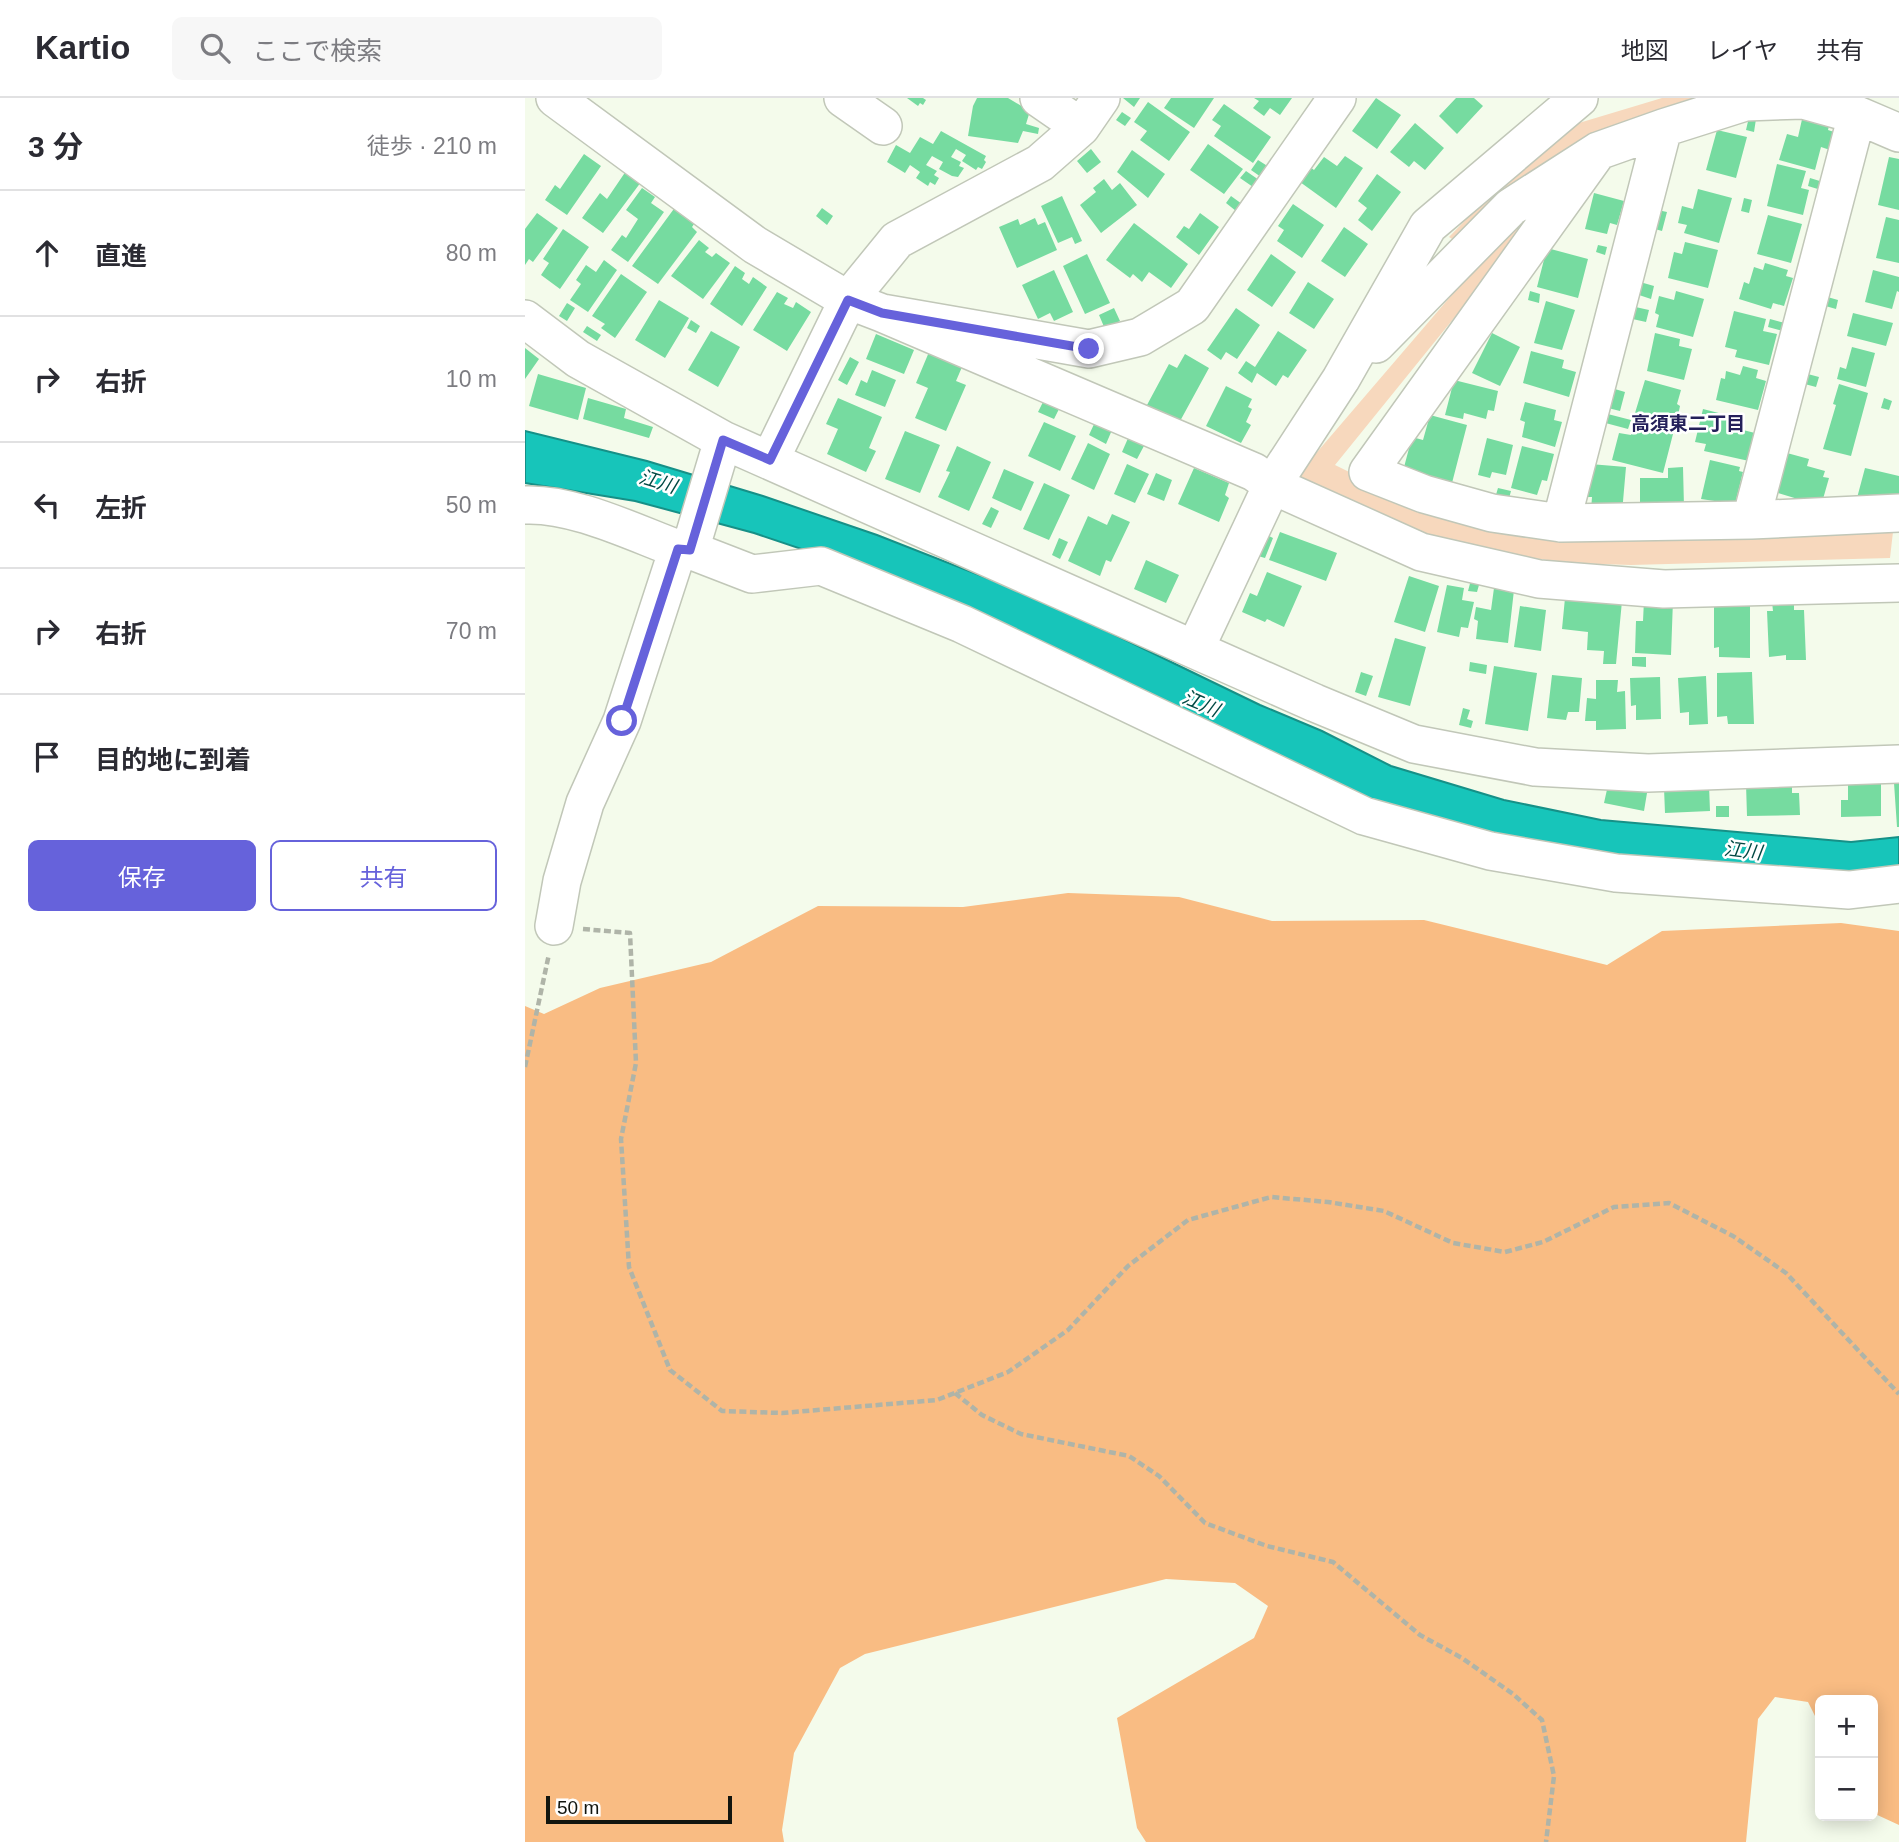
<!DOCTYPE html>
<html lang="ja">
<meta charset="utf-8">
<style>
:root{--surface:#fff;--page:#f7f7f7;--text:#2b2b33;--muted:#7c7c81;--line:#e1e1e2;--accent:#6662db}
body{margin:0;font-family:Helvetica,"Noto Sans JP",sans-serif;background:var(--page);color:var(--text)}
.controls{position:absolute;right:21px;bottom:21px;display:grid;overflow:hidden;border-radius:10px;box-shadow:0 4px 18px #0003}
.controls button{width:63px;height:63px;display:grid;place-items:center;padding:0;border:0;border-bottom:2px solid var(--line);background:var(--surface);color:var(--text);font:35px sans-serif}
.scale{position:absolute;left:21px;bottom:18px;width:186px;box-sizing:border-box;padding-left:7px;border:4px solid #12150f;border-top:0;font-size:19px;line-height:24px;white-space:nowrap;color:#12150f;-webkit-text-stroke:5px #fff;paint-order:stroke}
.stop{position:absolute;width:21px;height:21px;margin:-16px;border:5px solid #6662db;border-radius:50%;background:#fff}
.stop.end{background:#6662db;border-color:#fff;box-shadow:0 2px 7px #0008}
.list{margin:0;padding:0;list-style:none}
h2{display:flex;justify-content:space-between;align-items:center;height:91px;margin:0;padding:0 28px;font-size:30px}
h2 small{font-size:23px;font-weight:400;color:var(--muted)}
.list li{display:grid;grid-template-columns:46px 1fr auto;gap:21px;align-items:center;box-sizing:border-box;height:126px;padding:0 28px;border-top:2px solid var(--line)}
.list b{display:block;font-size:26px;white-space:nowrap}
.list em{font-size:23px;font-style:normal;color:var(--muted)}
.actions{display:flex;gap:14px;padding:21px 28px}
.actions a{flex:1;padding:16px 0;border:2px solid var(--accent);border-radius:10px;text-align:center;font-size:24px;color:var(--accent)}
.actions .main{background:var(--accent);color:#fff}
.icon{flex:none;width:38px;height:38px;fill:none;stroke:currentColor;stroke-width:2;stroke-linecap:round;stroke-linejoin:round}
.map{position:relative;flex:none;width:1374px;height:1744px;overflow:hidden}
header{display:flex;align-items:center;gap:42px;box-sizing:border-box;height:98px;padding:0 35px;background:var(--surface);border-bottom:2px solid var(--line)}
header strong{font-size:33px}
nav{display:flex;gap:38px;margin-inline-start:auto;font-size:24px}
.search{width:490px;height:63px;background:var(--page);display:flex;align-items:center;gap:18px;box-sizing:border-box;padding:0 24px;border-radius:10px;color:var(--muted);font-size:26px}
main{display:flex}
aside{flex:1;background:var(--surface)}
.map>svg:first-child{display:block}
.green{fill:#f7d8bd}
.forest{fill:#f9bc83}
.water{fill:#17c5ba;stroke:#169087;stroke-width:2}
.building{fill:#76dba0}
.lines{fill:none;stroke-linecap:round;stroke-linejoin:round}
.minor-casing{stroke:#c1c7b8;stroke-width:40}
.path{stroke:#afb4a8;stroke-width:4.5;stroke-dasharray:7 3.5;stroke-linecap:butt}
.minor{stroke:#fff;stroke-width:37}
.route{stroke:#6662db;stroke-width:9}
.labels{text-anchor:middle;stroke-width:5;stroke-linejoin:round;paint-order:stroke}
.neighbourhood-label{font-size:19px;font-weight:bold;fill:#24205a;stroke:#fff}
.water-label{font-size:19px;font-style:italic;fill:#024944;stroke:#fff}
</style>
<header>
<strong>Kartio</strong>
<div class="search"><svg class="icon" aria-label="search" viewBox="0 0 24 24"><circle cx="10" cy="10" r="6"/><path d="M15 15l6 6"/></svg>ここで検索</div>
<nav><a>地図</a><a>レイヤ</a><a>共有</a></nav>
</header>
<main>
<aside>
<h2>3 分<small>徒歩 · 210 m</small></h2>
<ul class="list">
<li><svg class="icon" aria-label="ahead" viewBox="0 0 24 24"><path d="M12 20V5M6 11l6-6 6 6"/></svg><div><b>直進</b></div><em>80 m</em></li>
<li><svg class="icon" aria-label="right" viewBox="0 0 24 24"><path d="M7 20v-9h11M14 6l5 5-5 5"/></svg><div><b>右折</b></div><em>10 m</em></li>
<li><svg class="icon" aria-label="left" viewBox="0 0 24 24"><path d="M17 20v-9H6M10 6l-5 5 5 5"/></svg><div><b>左折</b></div><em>50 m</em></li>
<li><svg class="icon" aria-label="right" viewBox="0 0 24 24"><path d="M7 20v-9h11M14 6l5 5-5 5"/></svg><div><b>右折</b></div><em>70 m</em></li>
<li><svg class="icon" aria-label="arrive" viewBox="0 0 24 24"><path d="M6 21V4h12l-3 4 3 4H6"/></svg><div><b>目的地に到着</b></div></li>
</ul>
<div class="actions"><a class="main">保存</a><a>共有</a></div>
</aside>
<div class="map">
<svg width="1374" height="1744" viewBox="0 0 1374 1744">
<rect width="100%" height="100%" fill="#f4fbeb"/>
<path class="green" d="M 1137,0 L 1195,0 L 932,144 L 924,139 L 991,70 L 1044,28 Z
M 1003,108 L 1014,115 L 810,367 L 879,401 L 1369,425 L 1365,460 L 1106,467 L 1044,465 L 979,456 L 918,442 L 857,423 L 777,388 L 775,374 Z"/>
<path class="forest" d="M 543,795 L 654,799 L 747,823 L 899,822 L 1082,867 L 1137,833 L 1316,825 L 1374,833 L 1374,1727 L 1348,1715 L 1348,1602 L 1295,1602 L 1295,1628 L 1283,1604 L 1250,1599 L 1233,1621 L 1221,1744 L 621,1744 L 612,1730 L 592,1620 L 729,1540 L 743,1508 L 710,1485 L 641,1481 L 340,1556 L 315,1570 L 269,1655 L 257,1732 L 259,1744 L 0,1744 L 0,908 L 19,916 L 75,890 L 186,864 L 293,808 L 438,809 Z"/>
<path class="water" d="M 0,333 L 122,363 L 238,398 L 352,437 L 518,502 L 735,607 L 797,633 L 866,668 L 979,702 L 1076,722 L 1326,744 L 1374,739 L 1374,779 L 1328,784 L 981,745 L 820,694 L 351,476 L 229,435 L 110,403 L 0,385 Z"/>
<path class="building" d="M 382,0 L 398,0 L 401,2 L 398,7 L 395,5 L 393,8 Z
M 452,0 L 483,0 L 505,13 L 501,26 L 514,30 L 513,36 L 498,33 L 493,45 L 443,38 L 448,8 Z
M 598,0 L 615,0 L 609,9 Z
M 646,0 L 689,0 L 669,30 L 639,10 Z
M 729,0 L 767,0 L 755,17 L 745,10 L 739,18 L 728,10 L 734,3 Z
M 851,0 L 876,17 L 852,51 L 827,33 Z
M 931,0 L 949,0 L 958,8 L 932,36 L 914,18 Z
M 623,4 L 665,34 L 644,63 L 615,42 L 622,33 L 609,24 Z
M 699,6 L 746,39 L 728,65 L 689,38 L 696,28 L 687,22 Z
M 597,14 L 606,20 L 600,28 L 591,22 Z
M 1278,17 L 1305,24 L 1303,32 L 1309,34 L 1305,52 L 1296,49 L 1290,72 L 1254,62 L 1262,36 L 1273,39 Z
M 1224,19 L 1231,21 L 1229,34 L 1221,32 Z
M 890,25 L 919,50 L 900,72 L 889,63 L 884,69 L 865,54 Z
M 1192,32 L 1222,39 L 1211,80 L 1181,72 Z
M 416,33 L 461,58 L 459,62 L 461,64 L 457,71 L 453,69 L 451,72 L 437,63 L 441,57 L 431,51 L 426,59 L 436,64 L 434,68 L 439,70 L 433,79 L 427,78 L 414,71 L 418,64 L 407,58 L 401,67 L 412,73 L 409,77 L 414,80 L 410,87 L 405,84 L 403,88 L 391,80 L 395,74 L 385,67 L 380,75 L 362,64 L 371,47 L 385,55 L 395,39 L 408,46 Z
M 683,46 L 718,71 L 699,96 L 665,72 Z
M 566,51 L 576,64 L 562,75 L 552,63 Z
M 607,52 L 640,76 L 623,100 L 592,74 Z
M 59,56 L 76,68 L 42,117 L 20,102 L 30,87 L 35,91 Z
M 820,58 L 838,70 L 811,110 L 775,84 L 785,69 L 789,72 L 799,59 L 812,68 Z
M 1364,59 L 1374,61 L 1374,112 L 1353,107 Z
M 733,62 L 744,69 L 736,79 L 726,72 Z
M 1252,66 L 1281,73 L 1276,90 L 1284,92 L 1278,117 L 1242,108 Z
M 101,73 L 116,84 L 78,135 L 57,120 L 75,95 L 82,101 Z
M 721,73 L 734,82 L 728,89 L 715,80 Z
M 852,76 L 876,94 L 847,133 L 833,122 L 842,110 L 833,103 Z
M 1285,80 L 1298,84 L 1296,92 L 1283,88 Z
M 579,81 L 587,92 L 595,85 L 612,107 L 576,135 L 555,107 L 571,94 L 568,90 Z
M 117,90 L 130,99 L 126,105 L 139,114 L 103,164 L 86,152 L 97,137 L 101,140 L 113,121 L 101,112 Z
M 1173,91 L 1207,100 L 1194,145 L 1159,135 L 1162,127 L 1153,125 L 1157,108 L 1168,111 Z
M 1069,95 L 1099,103 L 1092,127 L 1085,125 L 1082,136 L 1060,131 Z
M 537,98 L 557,143 L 550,146 L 547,139 L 533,145 L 516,108 Z
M 706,98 L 717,106 L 711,113 L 701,105 Z
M 1219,100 L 1227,102 L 1224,115 L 1216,113 Z
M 768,106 L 799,127 L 777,160 L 752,143 L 759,132 L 753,128 Z
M 151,108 L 171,123 L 167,129 L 172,134 L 133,186 L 107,168 Z
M 297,110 L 308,118 L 302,127 L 291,118 Z
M 1128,111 L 1142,114 L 1137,133 L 1123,129 Z
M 12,115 L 33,130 L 8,164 L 4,161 L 0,167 L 0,131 Z
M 675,115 L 694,129 L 674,157 L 651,139 L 659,128 L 664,131 Z
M 1243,117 L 1277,126 L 1266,165 L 1232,156 Z
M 1361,119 L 1374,122 L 1374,165 L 1351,160 Z
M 510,120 L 513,127 L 520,124 L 532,152 L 492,170 L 474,129 L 493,121 L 495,127 Z
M 609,125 L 663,166 L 646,190 L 624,174 L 617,184 L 608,176 L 605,180 L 581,162 Z
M 819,129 L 843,146 L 820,179 L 796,163 Z
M 38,131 L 64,149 L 35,191 L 16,177 L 24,165 L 18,161 Z
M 174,142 L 184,150 L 180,154 L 187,159 L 191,155 L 205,165 L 178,201 L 146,178 Z
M 1160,144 L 1193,152 L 1183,190 L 1143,180 L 1149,154 L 1157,156 Z
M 1073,147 L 1082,149 L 1080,157 L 1071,154 Z
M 1022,150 L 1063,161 L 1053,200 L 1012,189 Z
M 562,156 L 585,205 L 560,216 L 538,168 Z
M 746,156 L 771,174 L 747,209 L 722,192 Z
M 79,162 L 92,172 L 63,214 L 45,202 L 56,186 L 51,182 L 61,167 L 71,174 Z
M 1240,165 L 1263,172 L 1261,178 L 1268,180 L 1259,208 L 1248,205 L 1246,211 L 1214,201 L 1219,184 L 1224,186 L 1229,169 L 1238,172 Z
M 210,168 L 220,175 L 217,181 L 224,186 L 228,179 L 242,189 L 217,228 L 185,206 Z
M 529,172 L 548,214 L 529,223 L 525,215 L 513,221 L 497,187 Z
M 1348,172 L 1374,179 L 1374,194 L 1372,193 L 1367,211 L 1340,204 Z
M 96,176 L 122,194 L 90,240 L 76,230 L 80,226 L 67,218 Z
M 783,184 L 809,201 L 789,231 L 764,215 Z
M 1115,184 L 1129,188 L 1126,201 L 1111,196 Z
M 1005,193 L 1015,196 L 1014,205 L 1003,202 Z
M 1151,193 L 1179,201 L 1168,239 L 1131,229 L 1134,217 L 1130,215 L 1134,198 L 1149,202 Z
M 252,194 L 263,200 L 259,206 L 268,210 L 271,204 L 286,214 L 262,253 L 228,232 Z
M 1299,198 L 1313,202 L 1311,211 L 1297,207 Z
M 134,202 L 164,220 L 140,260 L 110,242 Z
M 1021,203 L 1050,212 L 1037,252 L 1009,245 Z
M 42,205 L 50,210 L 42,223 L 34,218 Z
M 1106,208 L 1124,212 L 1121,224 L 1103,220 Z
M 589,210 L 595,223 L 580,231 L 574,217 Z
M 711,210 L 735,227 L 712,261 L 701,254 L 696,262 L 682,252 Z
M 1209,213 L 1241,221 L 1238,233 L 1252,236 L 1244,267 L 1210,259 L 1212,252 L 1200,249 Z
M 1328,215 L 1368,225 L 1361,248 L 1322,238 Z
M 1245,221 L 1260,225 L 1258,233 L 1243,229 Z
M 166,222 L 175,228 L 171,235 L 162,230 Z
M 62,228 L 76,237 L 72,243 L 58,234 Z
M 186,233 L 215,249 L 193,289 L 163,272 Z
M 753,233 L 782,252 L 763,280 L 758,277 L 751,288 L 732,275 L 727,285 L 713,275 L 721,263 L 730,269 Z
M 967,235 L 995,249 L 975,288 L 947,275 Z
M 1130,235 L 1155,241 L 1154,248 L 1167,251 L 1159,282 L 1122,273 Z
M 351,236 L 389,252 L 379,276 L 341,261 Z
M 1327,249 L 1350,255 L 1341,289 L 1312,281 L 1315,269 L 1321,271 Z
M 0,250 L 14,261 L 0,281 Z
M 1006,253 L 1039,262 L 1037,270 L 1051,274 L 1044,299 L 998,285 Z
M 404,254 L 437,269 L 431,283 L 441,287 L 421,333 L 390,320 L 403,290 L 391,285 Z
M 660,256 L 684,270 L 654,325 L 622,307 L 644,266 L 652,270 Z
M 325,259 L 334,264 L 322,287 L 313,282 Z
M 1218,268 L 1233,272 L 1231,280 L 1241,283 L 1233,312 L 1191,302 L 1196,280 L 1200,281 L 1201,273 L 1215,277 Z
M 347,272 L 371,282 L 360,309 L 330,297 L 336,282 L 342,285 Z
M 1279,275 L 1294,279 L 1291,289 L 1276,285 Z
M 13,276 L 61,290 L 53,322 L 4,308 Z
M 929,282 L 973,293 L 969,313 L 963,312 L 961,321 L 939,315 L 938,321 L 920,317 Z
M 1120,282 L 1156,292 L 1152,306 L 1155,308 L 1151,327 L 1110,315 Z
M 1314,286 L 1343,295 L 1326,358 L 1298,351 L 1311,307 L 1308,306 Z
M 701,288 L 727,301 L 723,309 L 727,311 L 721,324 L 726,327 L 716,345 L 681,328 Z
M 1083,289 L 1100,294 L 1095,313 L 1079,309 Z
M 63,300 L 101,311 L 99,320 L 128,329 L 124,340 L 58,321 Z
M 313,300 L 357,319 L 344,350 L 351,353 L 341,374 L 302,356 L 313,331 L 301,326 Z
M 1359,300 L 1367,303 L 1364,312 L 1356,310 Z
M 518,304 L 534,311 L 529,321 L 513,314 Z
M 1000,304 L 1031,312 L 1029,322 L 1037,324 L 1030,349 L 997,339 L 1000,324 L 995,322 Z
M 1178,311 L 1217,321 L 1214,331 L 1230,335 L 1224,363 L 1179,353 L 1181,346 L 1170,344 Z
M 1075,314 L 1106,322 L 1103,331 L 1073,323 Z
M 905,317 L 942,327 L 927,385 L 878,373 L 887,339 L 898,342 Z
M 519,324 L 551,338 L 535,373 L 503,358 Z
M 570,324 L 587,332 L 581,346 L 564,337 Z
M 1109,326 L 1148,336 L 1138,375 L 1087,362 L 1094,335 L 1106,337 Z
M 380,333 L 415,347 L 395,395 L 360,381 Z
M 604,338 L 620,346 L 612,361 L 597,354 Z
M 962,340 L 988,347 L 981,377 L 967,374 L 965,380 L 953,377 Z
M 563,345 L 585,356 L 569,392 L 546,381 Z
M 432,348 L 466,364 L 444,413 L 413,399 L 425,374 L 421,373 Z
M 997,348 L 1029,356 L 1022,383 L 1017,382 L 1012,397 L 986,390 Z
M 1262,355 L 1284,361 L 1282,368 L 1300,373 L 1298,379 L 1304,380 L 1296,408 L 1253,395 Z
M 1185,362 L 1215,369 L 1214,373 L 1218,374 L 1210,406 L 1176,401 Z
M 602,366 L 624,376 L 610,405 L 589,396 Z
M 1065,366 L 1101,369 L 1097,415 L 1066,412 L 1067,399 L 1062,399 Z
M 1158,369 L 1159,409 L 1115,415 L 1115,380 L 1143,380 L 1143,370 Z
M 669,370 L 704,385 L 700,397 L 704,400 L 694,424 L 653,406 Z
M 1340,370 L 1374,378 L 1374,398 L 1332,400 Z
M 479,371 L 509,384 L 496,413 L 467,400 Z
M 631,375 L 647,382 L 639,403 L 622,396 Z
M 519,385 L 545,397 L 524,442 L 498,431 Z
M 973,390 L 986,393 L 983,404 L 970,400 Z
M 466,409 L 474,413 L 466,430 L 457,426 Z
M 587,416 L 605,424 L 586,464 L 581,462 L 575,478 L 543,463 L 563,418 L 582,427 Z
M 755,434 L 812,455 L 801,483 L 744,462 Z
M 742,437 L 748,440 L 740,460 L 733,458 Z
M 534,440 L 543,444 L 535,461 L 527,457 Z
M 621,462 L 654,477 L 641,505 L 609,491 Z
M 742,474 L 777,488 L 759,529 L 742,521 L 740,524 L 717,514 L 725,495 L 732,498 Z
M 884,478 L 914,488 L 900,534 L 869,524 Z
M 947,478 L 956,480 L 952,494 L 943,493 Z
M 922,487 L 939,490 L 937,502 L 949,504 L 943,530 L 936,529 L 934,539 L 912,534 Z
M 969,490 L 989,492 L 983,545 L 951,541 L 953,523 L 949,521 L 951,509 L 966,512 Z
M 1225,499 L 1225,560 L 1194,559 L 1194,549 L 1189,550 L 1189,500 Z
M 1040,500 L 1097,503 L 1091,566 L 1078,566 L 1079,553 L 1062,552 L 1063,534 L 1037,531 Z
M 1119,502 L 1148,502 L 1146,557 L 1110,555 L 1111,523 L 1118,523 Z
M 1247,504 L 1269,504 L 1269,512 L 1279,512 L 1281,562 L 1261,562 L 1261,557 L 1244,559 L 1242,513 L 1248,513 Z
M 995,508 L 1021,512 L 1016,553 L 989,549 Z
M 870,540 L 901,549 L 885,608 L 853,599 Z
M 1107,559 L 1121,559 L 1121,569 L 1107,568 Z
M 945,564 L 962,567 L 961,576 L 944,573 Z
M 969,568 L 1012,575 L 1003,633 L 960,626 Z
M 836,574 L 848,578 L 841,598 L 830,594 Z
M 1227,574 L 1229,626 L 1203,626 L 1202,618 L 1192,619 L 1192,575 Z
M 1027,577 L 1057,580 L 1054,614 L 1043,614 L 1041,622 L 1022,620 Z
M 1181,578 L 1183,626 L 1164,627 L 1164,614 L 1155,615 L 1153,580 Z
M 1135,579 L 1136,621 L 1111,622 L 1111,607 L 1106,608 L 1105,580 Z
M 1071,582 L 1093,582 L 1092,594 L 1100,593 L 1101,631 L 1071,632 L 1071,623 L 1060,623 L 1062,600 L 1071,601 Z
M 938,610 L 945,612 L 942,621 L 948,623 L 946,630 L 934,627 Z
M 1374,684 L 1374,729 L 1372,729 L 1369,685 Z
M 1267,685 L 1267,695 L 1274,695 L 1275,717 L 1222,718 L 1221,686 Z
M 1323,685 L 1356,685 L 1356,718 L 1316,719 L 1316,702 L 1323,702 Z
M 1083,687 L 1122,695 L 1119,713 L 1079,705 Z
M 1184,687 L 1185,713 L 1140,715 L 1139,690 Z
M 1191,708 L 1204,708 L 1204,719 L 1191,719 Z"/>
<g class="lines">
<g class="minor-casing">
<path id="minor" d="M 30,0 L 230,147 L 323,202 L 357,215 L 564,251 L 615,239 L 667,208 L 812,0
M 318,0 L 358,28
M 514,0 L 556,29
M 1073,53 L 843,374 L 899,396 L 967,415 L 1036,425 L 1226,422 L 1374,415
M 357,215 L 729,374 L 747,387 L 896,454 L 1014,481 L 1139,491 L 1374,485
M 0,221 L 53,261 L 198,342 L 790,605 L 889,646 L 1010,669 L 1123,675 L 1374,666
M 851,246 L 986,109 L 1073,53 L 1138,30 L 1220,4 L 1278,2 L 1332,17 L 1374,35
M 245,362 L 323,202 L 372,142 L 515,65 L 556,29 L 576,0
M 0,407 C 49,405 107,434 153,451
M 1226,422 L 1332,17
M 1036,425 L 1138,30
M 165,452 L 198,342
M 670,551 L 747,387 L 816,281 L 903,128 L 1054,0
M 29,828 L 37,783 L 60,705 L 97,623 L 153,451 L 165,452 L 227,476 L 296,468 L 437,526 L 839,718 L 965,753 L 1091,775 L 1324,792 L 1374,786"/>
</g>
<path class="path" d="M 58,831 L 105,835 L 111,965 L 96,1041 L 104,1169 L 145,1272 L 197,1313 L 257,1315 L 412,1302 L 483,1274 L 543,1232 L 603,1168 L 663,1122 L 746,1099 L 803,1104 L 859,1113 L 928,1145 L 980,1154 L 1018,1144 L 1089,1109 L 1144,1105 L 1208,1138 L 1261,1175 L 1374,1296
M 0,969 L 24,856
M 430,1295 L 457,1317 L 496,1336 L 604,1358 L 634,1378 L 680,1425 L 742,1448 L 808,1464 L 895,1537 L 937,1560 L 988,1596 L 1017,1622 L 1029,1678 L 1021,1744"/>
<use href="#minor" class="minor"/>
</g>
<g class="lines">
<path class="route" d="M 97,623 L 153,451 L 165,452 L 198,342 L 245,362 L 323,202 L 357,215 L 564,251"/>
</g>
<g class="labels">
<g class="neighbourhood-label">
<text x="1163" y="332">高須東二丁目</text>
</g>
<g class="water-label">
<text transform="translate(133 383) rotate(17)" y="7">江川</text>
<text transform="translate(676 605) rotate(23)" y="7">江川</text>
<text transform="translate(1218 752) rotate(7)" y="7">江川</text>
</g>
</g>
</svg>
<div class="controls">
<button>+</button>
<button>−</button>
</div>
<div class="scale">50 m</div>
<div class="stop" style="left:97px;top:623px"></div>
<div class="stop end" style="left:564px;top:251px"></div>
</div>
</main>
